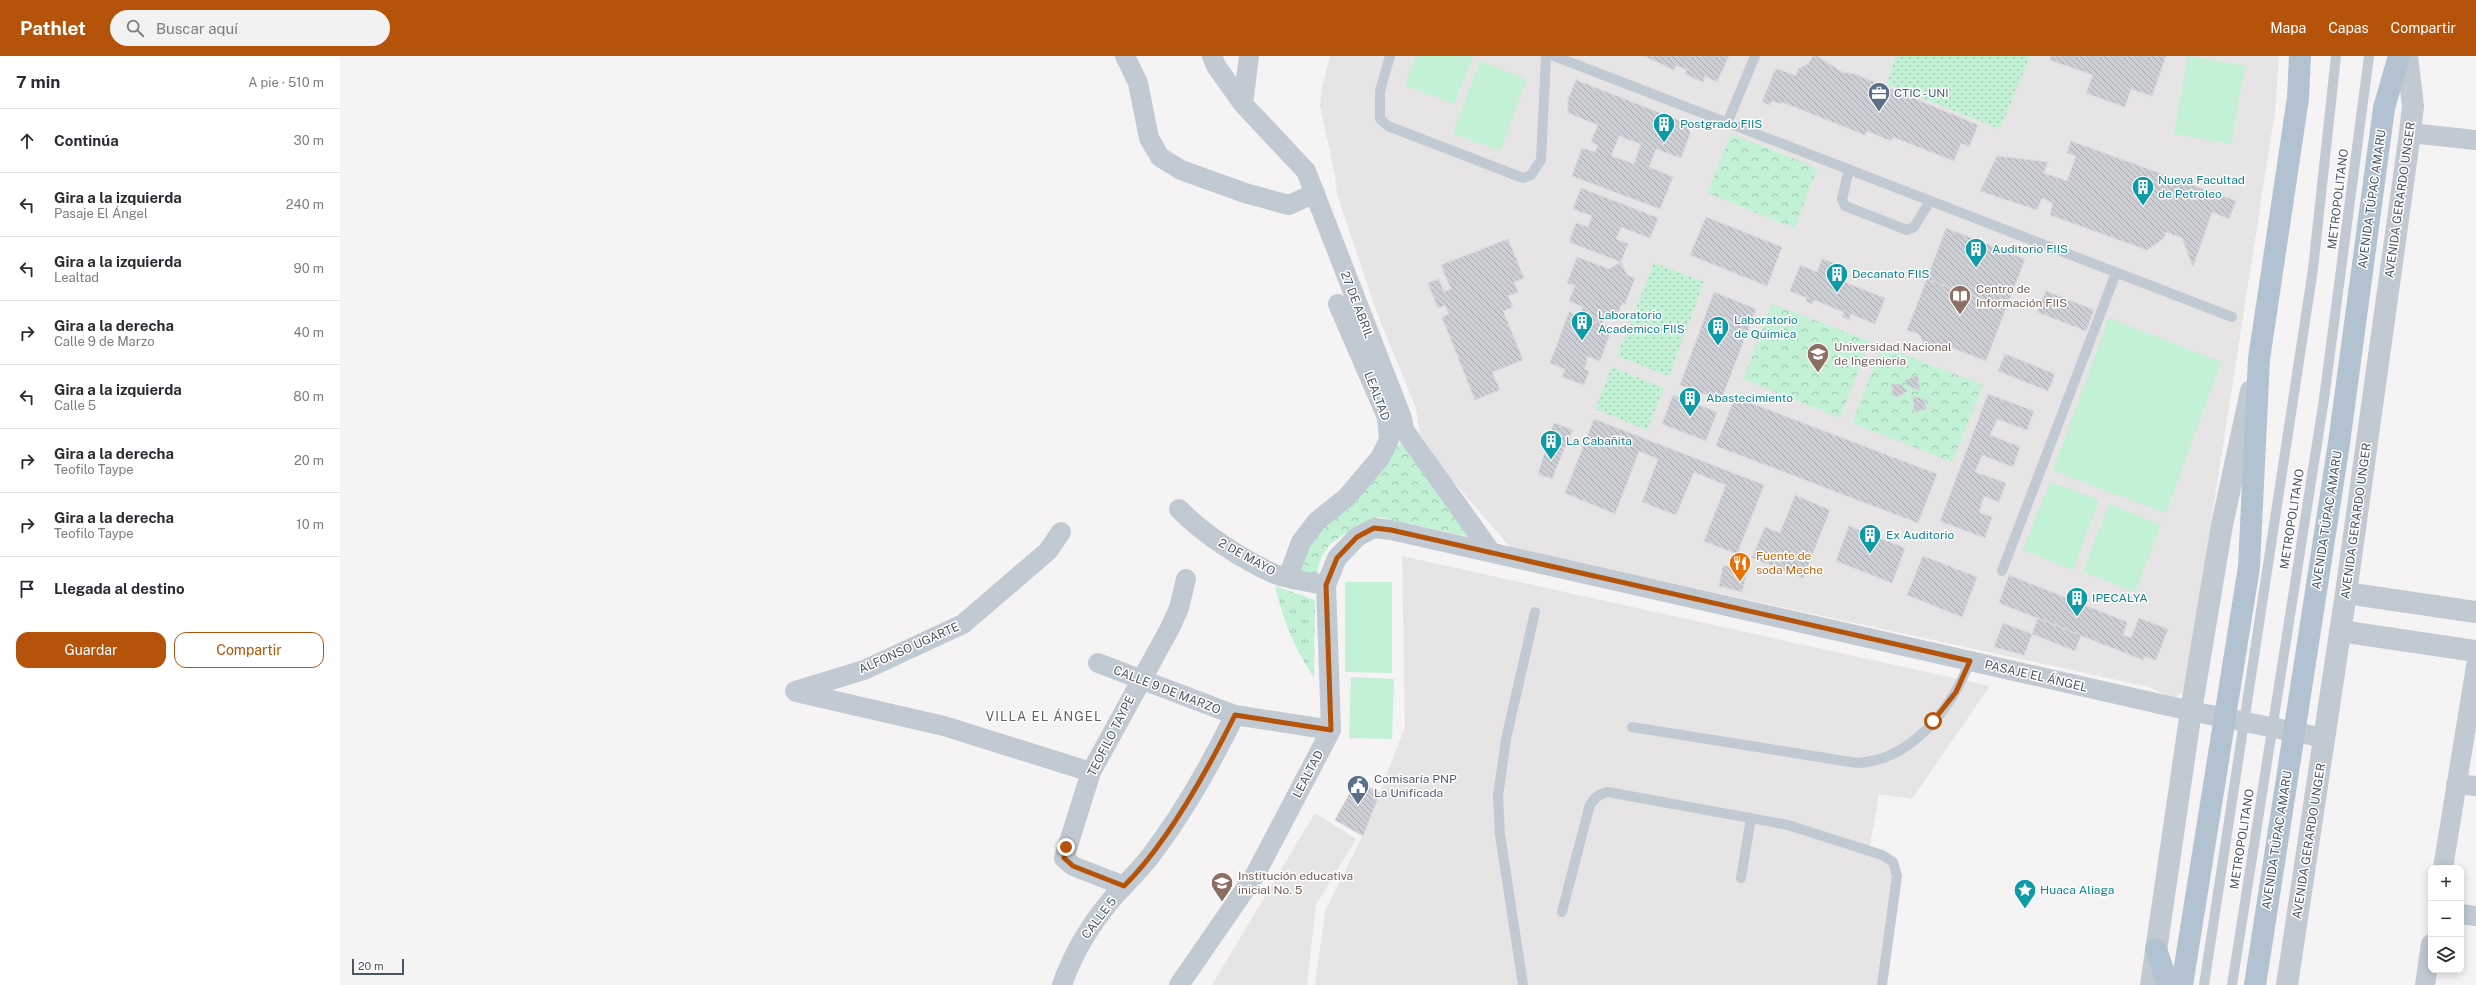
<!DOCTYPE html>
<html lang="es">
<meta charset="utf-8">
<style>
:root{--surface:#fff;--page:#f2f2f3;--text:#2b2b33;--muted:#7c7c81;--line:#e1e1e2;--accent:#b45309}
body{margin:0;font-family:"Public Sans",sans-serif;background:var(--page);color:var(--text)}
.controls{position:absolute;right:12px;bottom:12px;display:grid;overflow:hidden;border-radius:8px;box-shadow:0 2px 10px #0003}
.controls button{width:36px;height:36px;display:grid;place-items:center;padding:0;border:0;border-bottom:1px solid var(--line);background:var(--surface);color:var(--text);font:20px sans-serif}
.scale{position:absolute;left:12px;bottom:10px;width:52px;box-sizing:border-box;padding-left:4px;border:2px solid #4a5661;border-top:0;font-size:11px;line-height:14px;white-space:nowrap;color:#4a5661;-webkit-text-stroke:3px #fff;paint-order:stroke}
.stop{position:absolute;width:12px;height:12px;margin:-9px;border:3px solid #b45309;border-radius:50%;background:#fff}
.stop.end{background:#b45309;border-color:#fff;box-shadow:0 1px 4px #0008}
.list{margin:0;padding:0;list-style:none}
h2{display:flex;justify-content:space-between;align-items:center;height:52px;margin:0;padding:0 16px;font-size:17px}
h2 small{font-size:13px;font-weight:400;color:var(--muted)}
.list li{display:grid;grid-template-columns:26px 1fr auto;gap:12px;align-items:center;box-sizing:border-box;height:64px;padding:0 16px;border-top:1px solid var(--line)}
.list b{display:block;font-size:15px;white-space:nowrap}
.list p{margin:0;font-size:13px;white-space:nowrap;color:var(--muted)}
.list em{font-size:13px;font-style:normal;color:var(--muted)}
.actions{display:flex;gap:8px;padding:12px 16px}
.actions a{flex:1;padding:9px 0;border:1px solid var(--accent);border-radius:12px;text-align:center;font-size:14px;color:var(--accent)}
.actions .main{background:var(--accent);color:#fff}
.icon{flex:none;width:22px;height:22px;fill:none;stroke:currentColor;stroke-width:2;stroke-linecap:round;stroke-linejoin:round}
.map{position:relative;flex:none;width:2136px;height:929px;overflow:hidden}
header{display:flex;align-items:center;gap:24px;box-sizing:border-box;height:56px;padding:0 20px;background:var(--accent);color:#fff}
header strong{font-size:19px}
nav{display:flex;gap:22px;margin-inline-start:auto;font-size:14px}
.search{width:280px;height:36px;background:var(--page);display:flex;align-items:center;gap:10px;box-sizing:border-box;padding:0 14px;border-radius:22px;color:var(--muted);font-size:15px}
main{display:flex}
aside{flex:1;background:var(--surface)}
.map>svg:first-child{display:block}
.education{fill:#e6e4e5}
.grass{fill:url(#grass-tufts)}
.forest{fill:url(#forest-crowns)}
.garden{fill:url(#garden-dots)}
.pitch{fill:#c3f1d5}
.building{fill:url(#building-back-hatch);stroke:#d7d9de;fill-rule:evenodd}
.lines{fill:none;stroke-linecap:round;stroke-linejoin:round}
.service{stroke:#c1cad2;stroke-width:10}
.minor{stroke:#c1cad2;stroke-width:20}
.tertiary{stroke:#c1cad2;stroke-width:22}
.primary{stroke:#b3c2d1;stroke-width:22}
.route{stroke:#b45309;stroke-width:5}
.labels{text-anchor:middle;stroke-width:3;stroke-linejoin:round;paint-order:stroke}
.service-label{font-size:12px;fill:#4e5e75;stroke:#fff;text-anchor:start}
.culture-label{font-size:12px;fill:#0d838f;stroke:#fff;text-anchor:start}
.street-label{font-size:12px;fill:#4a5661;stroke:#fff}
.education-label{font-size:12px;fill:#785e54;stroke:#fff;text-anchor:start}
.food-label{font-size:12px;fill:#c56008;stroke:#fff;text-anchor:start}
.neighbourhood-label{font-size:13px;letter-spacing:1px;fill:#5f6368;stroke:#fff}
</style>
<header>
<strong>Pathlet</strong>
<div class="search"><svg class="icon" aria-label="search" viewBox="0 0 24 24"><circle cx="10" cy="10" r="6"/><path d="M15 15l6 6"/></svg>Buscar aquí</div>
<nav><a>Mapa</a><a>Capas</a><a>Compartir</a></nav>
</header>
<main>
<aside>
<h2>7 min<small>A pie · 510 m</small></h2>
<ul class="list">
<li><svg class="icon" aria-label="ahead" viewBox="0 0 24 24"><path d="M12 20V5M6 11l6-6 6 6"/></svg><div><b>Continúa</b></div><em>30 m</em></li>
<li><svg class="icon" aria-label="left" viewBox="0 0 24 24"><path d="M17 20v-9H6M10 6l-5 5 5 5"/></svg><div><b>Gira a la izquierda</b><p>Pasaje El Ángel</p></div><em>240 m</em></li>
<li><svg class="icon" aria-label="left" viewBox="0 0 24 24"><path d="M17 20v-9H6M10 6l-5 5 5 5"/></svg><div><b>Gira a la izquierda</b><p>Lealtad</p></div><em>90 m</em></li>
<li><svg class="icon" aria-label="right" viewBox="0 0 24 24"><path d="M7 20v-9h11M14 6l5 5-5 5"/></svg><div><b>Gira a la derecha</b><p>Calle 9 de Marzo</p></div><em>40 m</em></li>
<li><svg class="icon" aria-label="left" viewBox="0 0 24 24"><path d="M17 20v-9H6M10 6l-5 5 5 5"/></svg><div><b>Gira a la izquierda</b><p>Calle 5</p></div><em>80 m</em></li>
<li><svg class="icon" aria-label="right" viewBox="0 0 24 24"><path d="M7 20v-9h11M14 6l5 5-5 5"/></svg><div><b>Gira a la derecha</b><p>Teofilo Taype</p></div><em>20 m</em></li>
<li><svg class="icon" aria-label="right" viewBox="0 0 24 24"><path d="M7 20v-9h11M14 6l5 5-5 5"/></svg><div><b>Gira a la derecha</b><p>Teofilo Taype</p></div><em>10 m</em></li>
<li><svg class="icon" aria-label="arrive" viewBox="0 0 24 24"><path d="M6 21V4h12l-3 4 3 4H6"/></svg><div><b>Llegada al destino</b></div></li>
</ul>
<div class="actions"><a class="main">Guardar</a><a>Compartir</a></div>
</aside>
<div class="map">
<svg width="2136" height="929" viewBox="0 0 2136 929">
<defs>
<pattern id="grass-tufts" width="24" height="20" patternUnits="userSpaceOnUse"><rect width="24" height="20" fill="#c3f1d5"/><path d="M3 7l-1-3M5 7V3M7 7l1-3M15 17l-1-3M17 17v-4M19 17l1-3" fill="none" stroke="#a0c6b0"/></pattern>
<pattern id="forest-crowns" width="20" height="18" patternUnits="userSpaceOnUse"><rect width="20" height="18" fill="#c3f1d5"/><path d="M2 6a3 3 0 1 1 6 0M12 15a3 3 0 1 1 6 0" fill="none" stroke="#a0c6b0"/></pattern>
<pattern id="garden-dots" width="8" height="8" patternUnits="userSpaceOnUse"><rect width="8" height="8" fill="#c3f1d5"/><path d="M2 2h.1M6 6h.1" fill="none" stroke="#a0c6b0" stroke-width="1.8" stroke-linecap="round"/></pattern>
<pattern id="building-back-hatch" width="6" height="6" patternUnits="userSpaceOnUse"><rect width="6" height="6" fill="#cdcfd5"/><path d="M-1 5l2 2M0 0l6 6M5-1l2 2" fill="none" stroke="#a8abb0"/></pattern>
</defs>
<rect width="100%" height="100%" fill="#f5f3f3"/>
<path class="education" d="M 990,0 L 1939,0 L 1935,55 L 1848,615 L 1847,633 L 1836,641 L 1830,641 L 1809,631 L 1171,492 L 1107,418 L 1080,378 L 1076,352 L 1037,257 L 997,138 L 995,119 L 980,50 L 982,32 Z
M 1062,500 L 1650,630 L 1572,743 L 1539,738 L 1529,794 L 1555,811 L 1538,929 L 975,929 L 985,855 L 1023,779 L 1065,671 Z
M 975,757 L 1016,783 L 976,849 L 967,929 L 872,929 Z"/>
<path class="grass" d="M 935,530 L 975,544 L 974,622 C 954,591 943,565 935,530 Z"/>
<path class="forest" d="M 1391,78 L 1477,112 L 1455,172 L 1367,137 Z
M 1432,248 L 1530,285 L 1500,362 L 1403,323 Z
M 1542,290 L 1643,329 L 1612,406 L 1512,367 Z
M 1061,387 L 1128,474 L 1126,480 L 1039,461 L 1019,468 L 989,489 L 981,502 L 976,521 L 957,516 L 976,475 Z"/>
<path class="garden" d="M 1556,0 L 1690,0 L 1660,73 L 1547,28 Z
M 1314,207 L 1364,226 L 1329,320 L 1277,300 Z
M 1272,311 L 1324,332 L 1307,374 L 1255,353 Z"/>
<path class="pitch" d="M 1076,0 L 1133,0 L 1114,48 L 1065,29 Z
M 1848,0 L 1905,10 L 1891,88 L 1834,78 Z
M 1140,5 L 1187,23 L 1160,95 L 1113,77 Z
M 1769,262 L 1881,306 L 1826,457 L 1713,415 Z
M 1710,426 L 1759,444 L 1733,514 L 1683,494 Z
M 1769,448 L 1821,469 L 1795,536 L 1743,516 Z
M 1005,526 L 1052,526 L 1052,617 L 1005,616 Z
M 1011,621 L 1054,623 L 1052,683 L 1009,682 Z"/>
<path class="building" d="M 1304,0 L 1389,0 L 1377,26 L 1365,20 L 1363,26 L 1345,18 L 1347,14 L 1336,9 L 1334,14 Z
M 1473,0 L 1477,0 L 1502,16 L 1515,18 L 1638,69 L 1629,91 L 1621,87 L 1614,105 L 1553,81 L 1551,85 L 1527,75 L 1525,79 L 1442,46 L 1441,48 L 1432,45 L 1430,49 L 1422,46 L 1434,16 L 1438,13 L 1456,20 L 1458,13 L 1468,8 Z
M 1711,0 L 1826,0 L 1812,40 L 1791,33 L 1785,51 L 1746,37 L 1753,19 L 1710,4 Z
M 1236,24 L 1348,68 L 1350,78 L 1341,102 L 1316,93 L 1309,111 L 1333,121 L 1320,153 L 1232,120 L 1242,92 L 1255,96 L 1258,89 L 1251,86 L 1258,69 L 1228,57 L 1228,43 ZM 1279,80 L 1301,88 L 1294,108 L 1271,100 Z
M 1731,85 L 1896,145 L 1889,163 L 1872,156 L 1853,211 L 1842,182 L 1826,176 L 1824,182 L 1807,194 L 1710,159 L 1713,147 L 1702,142 L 1697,154 L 1640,135 L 1657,100 L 1708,106 L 1704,117 L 1727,125 L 1736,100 L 1727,97 Z
M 1241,132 L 1318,162 L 1310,182 L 1281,171 L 1276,183 L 1288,188 L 1281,206 L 1229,186 L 1236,167 L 1248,171 L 1252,160 L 1233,153 Z
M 1366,161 L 1442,191 L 1427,230 L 1350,199 Z
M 1606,172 L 1685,203 L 1666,252 L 1587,223 Z
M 1168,183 L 1184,222 L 1174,226 L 1178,236 L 1168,240 L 1173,251 L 1163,255 L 1183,304 L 1152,316 L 1160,334 L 1135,344 L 1102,261 L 1109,258 L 1105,249 L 1098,252 L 1088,227 L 1099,223 L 1104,236 L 1111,233 L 1101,209 Z
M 1237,201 L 1269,213 L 1281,206 L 1287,219 L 1295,222 L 1285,248 L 1282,247 L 1276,263 L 1265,260 L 1262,268 L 1240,260 L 1243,251 L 1229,245 L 1235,230 L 1227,227 Z
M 1482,203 L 1496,208 L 1491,221 L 1545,242 L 1535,268 L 1511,258 L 1509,264 L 1502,261 L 1504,256 L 1474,244 L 1472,248 L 1466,246 L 1467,242 L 1450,235 L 1460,209 L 1477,216 Z
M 1587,223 L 1666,252 L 1646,305 L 1610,291 L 1597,294 L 1590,292 L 1584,288 L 1579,278 L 1567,274 Z
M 1706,235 L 1754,254 L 1746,275 L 1697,256 Z
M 1374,236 L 1416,253 L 1381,344 L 1340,329 Z
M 1229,256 L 1272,272 L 1260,305 L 1246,300 L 1247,306 L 1244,313 L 1249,315 L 1244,329 L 1222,321 L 1225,313 L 1210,307 Z
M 1665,298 L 1715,318 L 1708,335 L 1658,315 Z
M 1578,319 L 1580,335 L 1571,331 L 1565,324 Z
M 1551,328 L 1560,328 L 1568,335 L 1557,341 L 1554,340 Z
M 1648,338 L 1694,355 L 1687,374 L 1657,363 L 1650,379 L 1680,391 L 1673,411 L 1642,399 L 1635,416 L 1666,427 L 1659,446 L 1644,440 L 1639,456 L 1652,461 L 1645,482 L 1600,465 Z
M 1333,339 L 1377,356 L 1366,385 L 1322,368 Z
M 1573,340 L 1583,343 L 1587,353 L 1574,356 Z
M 1395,341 L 1597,418 L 1578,467 L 1376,390 Z
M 1254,363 L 1424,429 L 1397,498 L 1364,485 L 1386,429 L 1354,416 L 1336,459 L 1302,446 L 1318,403 L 1299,395 L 1275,458 L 1225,437 Z
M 1214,367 L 1233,374 L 1225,392 L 1207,386 Z
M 1208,386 L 1224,393 L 1212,423 L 1198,418 Z
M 1455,439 L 1490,454 L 1463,522 L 1412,502 L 1425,471 L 1440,477 Z
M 1509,470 L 1565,492 L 1552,527 L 1496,505 Z
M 1583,500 L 1637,521 L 1622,561 L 1567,539 Z
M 1383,509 L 1407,516 L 1402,536 L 1379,530 Z
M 1669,519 L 1787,566 L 1783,579 L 1791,582 L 1799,562 L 1828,573 L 1816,604 L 1804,600 L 1803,604 L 1659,547 Z
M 1698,562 L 1741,579 L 1735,595 L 1692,578 Z
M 1663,567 L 1692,578 L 1684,599 L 1654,591 Z
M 1017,724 L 1040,737 L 1023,780 L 995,764 Z"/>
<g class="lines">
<path class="service" d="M 1050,0 L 1040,35 L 1040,63 L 1048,70 L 1183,122 L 1191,119 L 1201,104 L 1206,0
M 1214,0 L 1892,261
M 1388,65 L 1415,0
M 1509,113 L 1502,143 L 1505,150 L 1567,174 L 1574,171 L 1590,145
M 1662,515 L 1776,217
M 1292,671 L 1517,707 C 1571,705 1612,652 1630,605
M 1401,822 L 1411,762
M 1222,856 L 1249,752 C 1252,743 1258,738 1268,736 L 1448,769 L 1542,799 L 1553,806 L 1557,820 L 1542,929
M 1183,929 L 1160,779 L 1158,740 L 1166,683 L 1195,556
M 1864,929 L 1973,213 L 1996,0
M 1892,929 L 1984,343 L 2029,0"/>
<path class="minor" d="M 785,0 L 798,27 L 809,82 L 820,101 L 841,114 L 905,137 L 949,149 L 975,137
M 872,0 L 876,10 L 903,48
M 909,0 L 903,48 L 966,115 L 1062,362 L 1064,374 L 1151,496
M 2070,77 L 2136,84
M 839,453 C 863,478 903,504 935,518 C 950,524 970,526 986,529
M 948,521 L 961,486 L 977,465 L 1007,441 L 1040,402 L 1049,384 L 1047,361 L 998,248
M 758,607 L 895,659 L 991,674
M 455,635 L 524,614 L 623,568 L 708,495 L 721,476
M 456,636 L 604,670 L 751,716
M 2116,728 L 2136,730
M 2103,812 L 2136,610
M 784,830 L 733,810 L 724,802 L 751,716 L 830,572 L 839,552 L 846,523
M 2121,858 L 2136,860
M 722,929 C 733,897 750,869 772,843 C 784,829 797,817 809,802 C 842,759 871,708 895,659
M 839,929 L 915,819 L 991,674 L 986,529 L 997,502 L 1017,481 L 1034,472 L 1051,474 L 1851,655 L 1984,682
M 2085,929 L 2091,888"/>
<path class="tertiary" d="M 2006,537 L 2136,556
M 2000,575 L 2136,595
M 1811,929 L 1851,655 L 1882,469 L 1911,335
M 1947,929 L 2006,537 L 2070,77 L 2073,50 L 2067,0"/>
<path class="primary" d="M 1816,893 L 1828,929
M 1842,929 L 1909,511 L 1919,303 L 1958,42 L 1960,0
M 1915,929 L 1999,387 L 2044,52 L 2059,0"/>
</g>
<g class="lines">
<path class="route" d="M 726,791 L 724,802 L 733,810 L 784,830 C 827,788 868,713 895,659 L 991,674 L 986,529 L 997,502 L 1017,481 L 1034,472 L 1051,474 L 1630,605 L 1616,636 L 1593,665"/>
</g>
<defs>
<g id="office-pin" transform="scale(1.15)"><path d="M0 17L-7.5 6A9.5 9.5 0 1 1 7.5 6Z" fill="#5c6f8a" stroke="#fff"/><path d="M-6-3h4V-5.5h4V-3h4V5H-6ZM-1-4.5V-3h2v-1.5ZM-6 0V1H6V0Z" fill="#fff"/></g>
<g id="building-pin" transform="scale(1.15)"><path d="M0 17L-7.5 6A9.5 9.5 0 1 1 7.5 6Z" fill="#0f9aa8" stroke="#fff"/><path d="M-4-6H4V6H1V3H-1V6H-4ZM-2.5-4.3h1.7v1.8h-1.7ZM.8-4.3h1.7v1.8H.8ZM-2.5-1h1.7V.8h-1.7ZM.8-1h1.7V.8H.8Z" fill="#fff"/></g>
<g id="library-pin" transform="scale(1.15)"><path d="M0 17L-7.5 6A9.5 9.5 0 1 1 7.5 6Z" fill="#8d6e63" stroke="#fff"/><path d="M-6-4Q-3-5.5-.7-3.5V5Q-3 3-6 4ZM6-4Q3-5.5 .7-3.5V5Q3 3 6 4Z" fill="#fff"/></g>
<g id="university-pin" transform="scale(1.15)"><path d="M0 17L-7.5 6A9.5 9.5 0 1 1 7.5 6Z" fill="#8d6e63" stroke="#fff"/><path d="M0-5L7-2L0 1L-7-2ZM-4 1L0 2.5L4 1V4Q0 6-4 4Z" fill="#fff"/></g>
<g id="restaurant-pin" transform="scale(1.15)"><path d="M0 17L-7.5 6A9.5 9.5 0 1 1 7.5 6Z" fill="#e8710a" stroke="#fff"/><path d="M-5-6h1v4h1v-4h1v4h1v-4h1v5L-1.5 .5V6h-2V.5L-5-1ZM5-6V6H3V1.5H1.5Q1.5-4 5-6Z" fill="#fff"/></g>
<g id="civic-pin" transform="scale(1.15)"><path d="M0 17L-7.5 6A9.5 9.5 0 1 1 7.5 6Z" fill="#5c6f8a" stroke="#fff"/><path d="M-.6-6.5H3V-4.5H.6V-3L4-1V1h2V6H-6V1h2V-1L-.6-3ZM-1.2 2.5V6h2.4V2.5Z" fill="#fff"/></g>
<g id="school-pin" transform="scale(1.15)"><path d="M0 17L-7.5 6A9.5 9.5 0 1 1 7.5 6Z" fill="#8d6e63" stroke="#fff"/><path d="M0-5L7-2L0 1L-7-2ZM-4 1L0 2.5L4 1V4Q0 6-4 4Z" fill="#fff"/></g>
<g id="sight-pin" transform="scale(1.15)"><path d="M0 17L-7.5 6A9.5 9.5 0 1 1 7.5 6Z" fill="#0f9aa8" stroke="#fff"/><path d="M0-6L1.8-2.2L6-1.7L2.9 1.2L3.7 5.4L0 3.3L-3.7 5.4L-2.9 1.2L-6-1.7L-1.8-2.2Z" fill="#fff"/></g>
</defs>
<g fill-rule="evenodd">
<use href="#office-pin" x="1539" y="37"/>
<use href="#building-pin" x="1324" y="68"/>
<use href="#building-pin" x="1803" y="131"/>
<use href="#building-pin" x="1636" y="193"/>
<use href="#building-pin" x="1497" y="218"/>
<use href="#library-pin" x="1620" y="240"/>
<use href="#building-pin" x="1242" y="266"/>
<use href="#building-pin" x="1378" y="271"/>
<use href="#university-pin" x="1478" y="298"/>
<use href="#building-pin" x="1350" y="342"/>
<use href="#building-pin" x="1211" y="385"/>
<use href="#building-pin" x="1530" y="479"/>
<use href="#restaurant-pin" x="1400" y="507"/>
<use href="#building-pin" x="1737" y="542"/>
<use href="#civic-pin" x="1018" y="730"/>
<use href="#school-pin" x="882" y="827"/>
<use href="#sight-pin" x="1685" y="834"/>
</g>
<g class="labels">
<g class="service-label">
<text x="1554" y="41">CTIC - UNI</text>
<text x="1034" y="727">Comisaría PNP<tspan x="1034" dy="14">La Unificada</tspan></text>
</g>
<g class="culture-label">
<text x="1340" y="72">Postgrado FIIS</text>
<text x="1818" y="128">Nueva Facultad<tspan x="1818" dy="14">de Petroleo</tspan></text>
<text x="1652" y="197">Auditorio FIIS</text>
<text x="1512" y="222">Decanato FIIS</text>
<text x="1258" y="263">Laboratorio<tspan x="1258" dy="14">Academico FIIS</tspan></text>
<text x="1394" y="268">Laboratorio<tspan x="1394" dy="14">de Quimica</tspan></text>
<text x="1366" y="346">Abastecimiento</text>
<text x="1226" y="389">La Cabañita</text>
<text x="1546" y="483">Ex Auditorio</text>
<text x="1752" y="546">IPECALYA</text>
<text x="1700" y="838">Huaca Aliaga</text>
</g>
<g class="street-label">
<text transform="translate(1998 143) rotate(-83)" y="4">METROPOLITANO</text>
<text transform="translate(2032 143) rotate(-82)" y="4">AVENIDA TÚPAC AMARU</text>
<text transform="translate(2060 144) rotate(-82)" y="4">AVENIDA GERARDO UNGER</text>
<text transform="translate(1017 249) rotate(69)" y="4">27 DE ABRIL</text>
<text transform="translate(1037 340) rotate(69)" y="4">LEALTAD</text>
<text transform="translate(1952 463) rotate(-81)" y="4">METROPOLITANO</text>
<text transform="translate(1987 464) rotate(-81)" y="4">AVENIDA TÚPAC AMARU</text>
<text transform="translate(2016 465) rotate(-82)" y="4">AVENIDA GERARDO UNGER</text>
<text transform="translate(907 501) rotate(29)" y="4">2 DE MAYO</text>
<text transform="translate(569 592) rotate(-24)" y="4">ALFONSO UGARTE</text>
<text transform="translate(1696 620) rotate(13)" y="4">PASAJE EL ÁNGEL</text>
<text transform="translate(827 634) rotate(21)" y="4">CALLE 9 DE MARZO</text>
<text transform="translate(771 680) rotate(-63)" y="4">TEOFILO TAYPE</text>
<text transform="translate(968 718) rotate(-62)" y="4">LEALTAD</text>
<text transform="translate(1902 783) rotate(-81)" y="4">METROPOLITANO</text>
<text transform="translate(1937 784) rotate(-81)" y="4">AVENIDA TÚPAC AMARU</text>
<text transform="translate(1969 785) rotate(-81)" y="4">AVENIDA GERARDO UNGER</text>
<text transform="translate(759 862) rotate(-53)" y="4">CALLE 5</text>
</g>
<g class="education-label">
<text x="1636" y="237">Centro de<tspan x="1636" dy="14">Información FIIS</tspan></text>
<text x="1494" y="295">Universidad Nacional<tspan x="1494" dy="14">de Ingeniería</tspan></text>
<text x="898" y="824">Institución educativa<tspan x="898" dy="14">inicial No. 5</tspan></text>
</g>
<g class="food-label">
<text x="1416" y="504">Fuente de<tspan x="1416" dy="14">soda Meche</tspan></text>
</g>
<g class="neighbourhood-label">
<text x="704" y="665">VILLA EL ÁNGEL</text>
</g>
</g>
</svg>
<div class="controls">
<button>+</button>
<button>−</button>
<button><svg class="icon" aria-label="layers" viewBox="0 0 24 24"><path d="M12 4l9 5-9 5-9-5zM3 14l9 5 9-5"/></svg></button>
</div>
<div class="scale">20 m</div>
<div class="stop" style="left:1593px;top:665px"></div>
<div class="stop end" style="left:726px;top:791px"></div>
</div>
</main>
